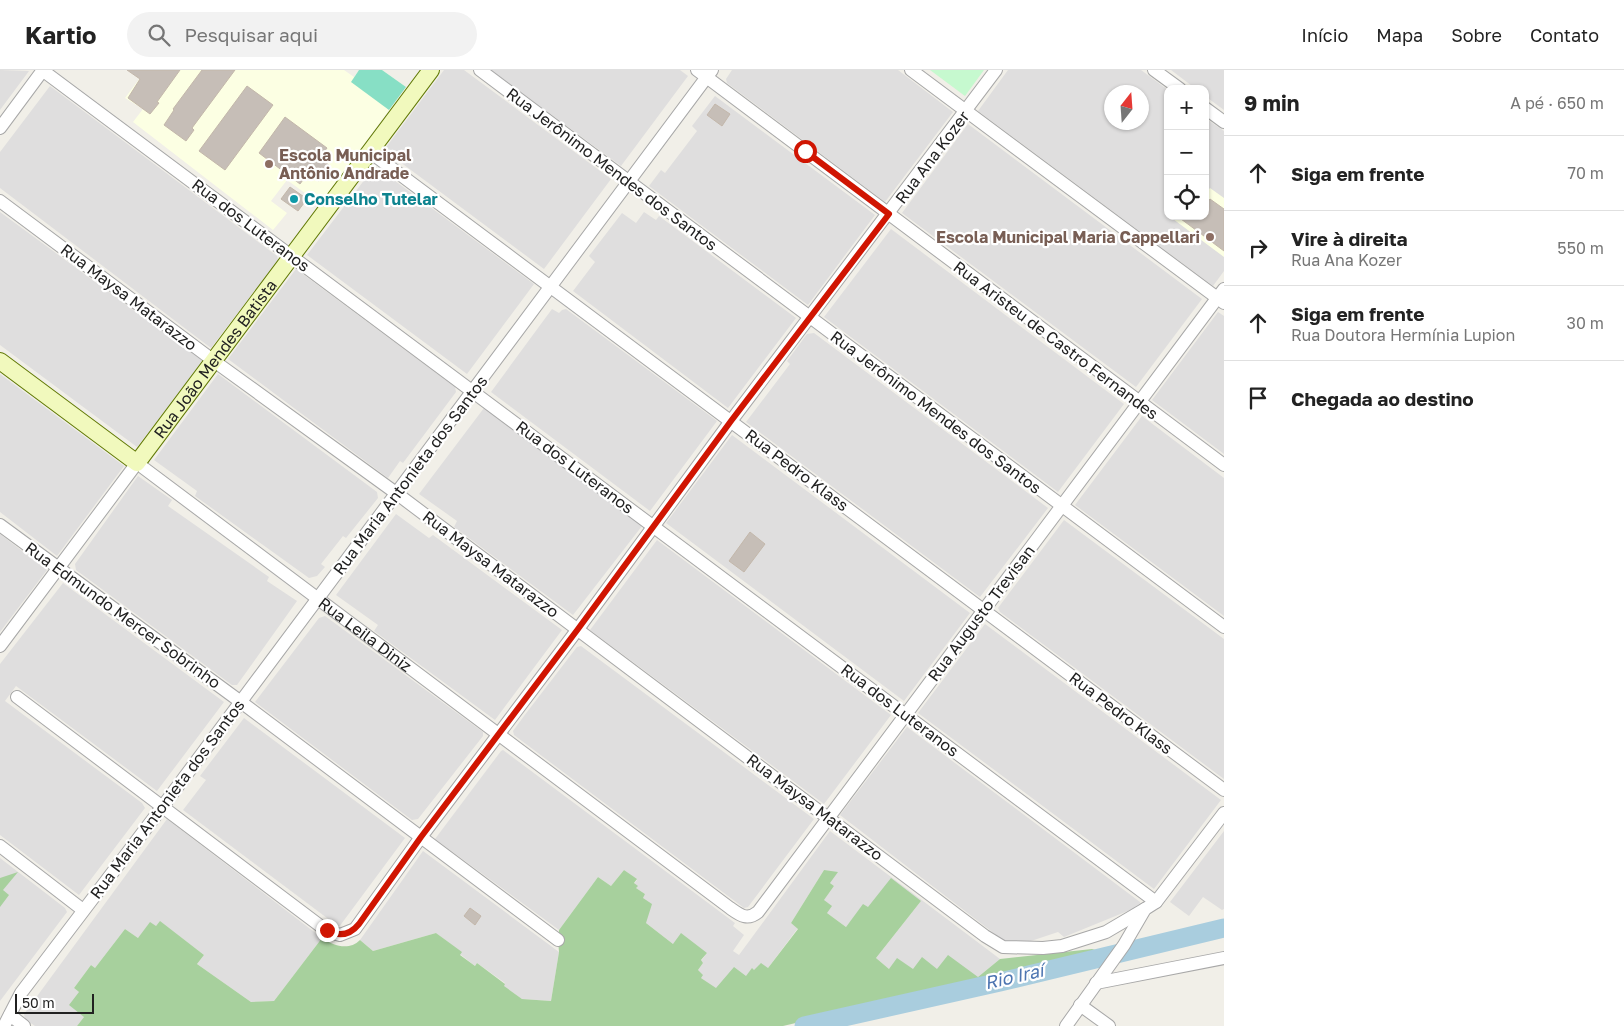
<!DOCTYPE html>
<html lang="pt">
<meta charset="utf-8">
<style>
:root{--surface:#fff;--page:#f2f2f2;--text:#222;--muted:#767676;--line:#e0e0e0}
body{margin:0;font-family:"Golos Text",sans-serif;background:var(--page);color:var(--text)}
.controls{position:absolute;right:15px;top:15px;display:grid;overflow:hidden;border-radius:10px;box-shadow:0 1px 4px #0004}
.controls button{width:45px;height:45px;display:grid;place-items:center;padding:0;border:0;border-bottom:1px solid var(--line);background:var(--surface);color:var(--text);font:25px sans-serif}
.compass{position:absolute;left:1104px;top:15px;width:45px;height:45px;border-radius:50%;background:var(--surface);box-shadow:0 1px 4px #0004;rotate:17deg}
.scale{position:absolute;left:15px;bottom:12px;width:79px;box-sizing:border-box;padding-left:5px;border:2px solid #212121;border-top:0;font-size:14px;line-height:18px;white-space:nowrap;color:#212121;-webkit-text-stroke:4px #fff;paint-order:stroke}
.stop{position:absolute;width:15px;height:15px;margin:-11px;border:4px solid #d01502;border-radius:50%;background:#fff}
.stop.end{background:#d01502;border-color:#fff;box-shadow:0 1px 5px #0008}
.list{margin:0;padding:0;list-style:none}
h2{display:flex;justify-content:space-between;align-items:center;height:65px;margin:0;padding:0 20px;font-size:21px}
h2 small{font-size:16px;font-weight:400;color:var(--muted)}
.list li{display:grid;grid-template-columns:32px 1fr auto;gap:15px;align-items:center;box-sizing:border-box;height:75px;padding:0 20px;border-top:1px solid var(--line)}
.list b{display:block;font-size:19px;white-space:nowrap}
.list p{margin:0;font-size:16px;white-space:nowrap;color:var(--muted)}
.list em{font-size:16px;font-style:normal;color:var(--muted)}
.icon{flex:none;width:28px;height:28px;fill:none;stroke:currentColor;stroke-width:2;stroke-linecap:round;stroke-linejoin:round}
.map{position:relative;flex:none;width:1224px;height:956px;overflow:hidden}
header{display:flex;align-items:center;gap:30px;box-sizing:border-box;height:70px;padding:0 25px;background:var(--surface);border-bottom:1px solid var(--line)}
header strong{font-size:24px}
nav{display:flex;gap:28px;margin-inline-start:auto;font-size:18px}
.search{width:350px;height:45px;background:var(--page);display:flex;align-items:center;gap:12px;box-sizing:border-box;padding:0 18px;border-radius:28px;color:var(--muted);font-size:19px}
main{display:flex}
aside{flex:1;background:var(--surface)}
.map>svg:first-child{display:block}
.residential{fill:#dfdede;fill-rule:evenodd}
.education{fill:#fcffe3}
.forest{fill:#a7d09d}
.park{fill:#c6f9cf}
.pitch{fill:#87dfc5}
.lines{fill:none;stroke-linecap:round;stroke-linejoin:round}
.river{stroke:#a9cdde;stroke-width:19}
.building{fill:#c6beb7;stroke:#c3b7aa}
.street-casing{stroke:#a8a8a8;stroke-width:14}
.secondary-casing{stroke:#627a06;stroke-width:18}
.street{stroke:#fff;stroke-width:12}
.secondary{stroke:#f1f9bd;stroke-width:16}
.route{stroke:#d01502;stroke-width:6}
.education-dot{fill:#8d6e63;stroke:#fff;stroke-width:2}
.culture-dot{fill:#0f9aa8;stroke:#fff;stroke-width:2}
.labels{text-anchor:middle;stroke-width:4.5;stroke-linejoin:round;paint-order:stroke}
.education-label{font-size:16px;font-weight:bold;fill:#785e54;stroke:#fff;text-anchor:start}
.street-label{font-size:16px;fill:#212121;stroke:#fff}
.culture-label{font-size:16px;font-weight:bold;fill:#0d838f;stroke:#fff;text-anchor:start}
.water-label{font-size:18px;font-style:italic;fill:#4d75b1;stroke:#fff}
</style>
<header>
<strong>Kartio</strong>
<div class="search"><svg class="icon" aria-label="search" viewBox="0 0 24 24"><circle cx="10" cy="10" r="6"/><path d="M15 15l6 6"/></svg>Pesquisar aqui</div>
<nav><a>Início</a><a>Mapa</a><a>Sobre</a><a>Contato</a></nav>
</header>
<main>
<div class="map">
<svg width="1224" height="956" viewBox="0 0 1224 956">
<rect width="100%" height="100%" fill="#f1efe8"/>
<path class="residential" d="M 0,0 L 29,1 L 0,40 Z
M 444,0 L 464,0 L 611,109 L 544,199 L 384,80 Z
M 491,0 L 680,0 L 688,6 L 621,96 Z
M 732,0 L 898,0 L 953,42 L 885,132 L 727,13 L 726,9 Z
M 1008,0 L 1141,0 L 1168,20 L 1168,146 L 1205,146 L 1205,48 L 1224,61 L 1224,201 L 1213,216 L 978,41 ZM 1112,22 L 1142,22 L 1142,52 L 1112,52 Z
M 1171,0 L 1224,0 L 1224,40 L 1205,26 L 1205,19 L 1196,19 Z
M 50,16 L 277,186 L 278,190 L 211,278 L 0,118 L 0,82 Z
M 715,26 L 875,145 L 808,235 L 649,116 L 661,100 L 665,103 L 697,61 L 692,56 Z
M 968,54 L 1202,229 L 1136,317 L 902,143 Z
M 375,96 L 534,214 L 467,304 L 307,185 Z
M 0,142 L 203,291 L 137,377 L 0,275 Z
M 644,142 L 656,150 L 659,146 L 796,248 L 728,338 L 573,221 L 595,192 L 589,186 L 622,143 L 636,153 Z
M 891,159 L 1124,334 L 1058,422 L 824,247 Z
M 296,199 L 455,317 L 456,322 L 403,393 L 400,391 L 388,408 L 228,289 Z
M 552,239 L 559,243 L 562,240 L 566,239 L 717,351 L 650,441 L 491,322 Z
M 1218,242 L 1224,246 L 1224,384 L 1152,330 Z
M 814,263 L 1048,438 L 980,527 L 746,352 L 790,294 L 787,291 L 807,264 Z
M 0,304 L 124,396 L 57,486 L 0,442 Z
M 218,304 L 377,422 L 378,428 L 346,468 L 343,466 L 321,494 L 325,497 L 317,506 L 309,508 L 195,426 L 197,421 L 154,390 Z
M 484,338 L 642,456 L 573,545 L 454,457 L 457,451 L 419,424 Z
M 1142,346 L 1224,408 L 1224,546 L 1075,435 Z
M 732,365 L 970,543 L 904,631 L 666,453 Z
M 138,406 L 172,430 L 168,436 L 269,507 L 267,511 L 297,531 L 237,615 L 232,615 L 76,500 L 75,494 Z
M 396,444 L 429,468 L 433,465 L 562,560 L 495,650 L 374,561 L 378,555 L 336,525 Z
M 1064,450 L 1224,569 L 1224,709 L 1000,542 L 998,538 Z
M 0,464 L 47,500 L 0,562 Z
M 657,470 L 891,645 L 824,734 L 590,560 Z
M 63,513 L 224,632 L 157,721 L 16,616 L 5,631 L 142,733 L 145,738 L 79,825 L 0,765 L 0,594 Z
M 325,546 L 483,662 L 483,666 L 418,749 L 412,750 L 255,632 L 319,548 Z
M 985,554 L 1221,730 L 1154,819 L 918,643 Z
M 581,576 L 814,749 L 748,837 L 744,838 L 514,665 L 513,661 L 524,646 L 577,577 Z
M 244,648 L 405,768 L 339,857 L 183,740 L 206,710 L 200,706 Z
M 907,657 L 1140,832 L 1140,836 L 1064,867 L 1058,862 L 1028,872 L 1004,871 L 840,745 Z
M 503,680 L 735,853 L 733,856 L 744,865 L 733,881 L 739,885 L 830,761 L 1000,889 L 978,907 L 937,899 L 889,899 L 876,888 L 921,831 L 868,838 L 863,835 L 846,857 L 827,843 L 823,831 L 834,816 L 830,813 L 824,800 L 791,853 L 798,858 L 768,898 L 754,900 L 752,899 L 746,907 L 716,919 L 701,908 L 698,900 L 703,893 L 701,891 L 707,883 L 673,874 L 646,853 L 643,827 L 645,824 L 636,818 L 634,814 L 637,810 L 624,800 L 611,816 L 598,807 L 559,860 L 435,769 L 501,681 Z
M 167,749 L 322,868 L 274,931 L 251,932 L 197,894 L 204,885 L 160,852 L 156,856 L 138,868 L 125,859 L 95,898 L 91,895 L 74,918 L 79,922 L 84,947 L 77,956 L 35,956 L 25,949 L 24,944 Z
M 1224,761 L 1224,839 L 1222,840 L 1203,827 L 1189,846 L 1170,832 Z
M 423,781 L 559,882 L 551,931 L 522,929 L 503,916 L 505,913 L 477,893 L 475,896 L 460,884 L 461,882 L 436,863 L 373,881 L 360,870 Z
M 0,788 L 65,838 L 67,842 L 0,931 Z"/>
<path class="education" d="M 146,0 L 344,0 L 354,7 L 359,0 L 382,0 L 406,17 L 320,134 L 287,110 L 271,131 L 287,143 L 273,160 L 133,52 L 143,39 L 125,28 Z
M 1210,118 L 1224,128 L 1224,187 L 1169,146 L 1205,146 L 1205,124 Z"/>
<path class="forest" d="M 624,800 L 637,809 L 634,813 L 638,816 L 636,818 L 645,824 L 643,828 L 652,834 L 646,853 L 673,874 L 681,863 L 707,883 L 701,890 L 703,893 L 698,900 L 703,905 L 701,908 L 716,918 L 734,897 L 746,906 L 752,898 L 754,900 L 761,893 L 768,898 L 798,859 L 791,853 L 824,800 L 838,802 L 830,813 L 834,816 L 824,830 L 832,836 L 827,843 L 846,857 L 863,834 L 868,837 L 891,808 L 921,831 L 876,888 L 889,899 L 897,888 L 913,899 L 922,887 L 937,899 L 948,885 L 978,907 L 1000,889 L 1092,879 L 1105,883 L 1099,890 L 851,940 L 783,956 L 77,956 L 84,947 L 69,935 L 79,922 L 74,918 L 91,895 L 95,898 L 125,859 L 138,868 L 150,852 L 156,856 L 160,851 L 204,885 L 197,894 L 251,932 L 274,931 L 322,868 C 334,876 349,881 360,870 L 373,881 L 436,863 L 462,882 L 460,885 L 475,896 L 477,893 L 505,914 L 504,916 L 522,929 L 551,931 L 559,882 L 558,870 L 559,860 L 598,807 L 611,816 Z
M 18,802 L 3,820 L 9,825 L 0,837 L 0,808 Z"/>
<path class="park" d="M 930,0 L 984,0 L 965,26 Z"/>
<path class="pitch" d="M 359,0 L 382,0 L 406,17 L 389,40 L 351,12 Z"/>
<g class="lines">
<path class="river" d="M 804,956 L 1000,912 L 1224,858"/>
</g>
<path class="building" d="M 127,0 L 180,0 L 157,32 L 159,33 L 150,44 L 128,28 L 140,9 Z
M 202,0 L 235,0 L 192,58 L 194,60 L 186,71 L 164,55 L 174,40 L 173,39 Z
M 247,16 L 273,35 L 225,100 L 199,81 Z
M 715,34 L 730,44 L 722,56 L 707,45 Z
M 285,47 L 327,78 L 320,88 L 330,96 L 319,111 L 308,103 L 300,114 L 259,83 Z
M 290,117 L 307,129 L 298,141 L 281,129 Z
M 1210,129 L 1224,139 L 1224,181 L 1177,146 L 1205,146 L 1205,136 Z
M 750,462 L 765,474 L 744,502 L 729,491 Z
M 470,838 L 481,846 L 475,855 L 464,846 Z"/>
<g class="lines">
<g class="street-casing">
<g id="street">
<path d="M 42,0 L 1156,832"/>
<path d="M 480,0 L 1224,557"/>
<path d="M 697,0 L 1224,395"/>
<path d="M 911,0 L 1224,233"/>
<path d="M 1154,0 L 1180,19"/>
<path d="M 1205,38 L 1224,52"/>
<path d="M 0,58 L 43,0"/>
<path d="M 370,82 L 1224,720"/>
<path d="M 0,131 L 214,291 L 396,423 L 985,866 L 1003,877 L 1043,878 L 1062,876 L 1106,862 L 1145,839"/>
<path d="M 0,455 L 241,632 L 558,870"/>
<path id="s1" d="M 0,576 L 137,393 L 730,838 C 740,845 747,851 758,842 L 1224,219"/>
<path d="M 17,627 L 327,861 L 340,865 L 355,859 L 421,767 L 578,559 L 731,351 L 996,0"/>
<path d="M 0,776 L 83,840"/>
<path d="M 1096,913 L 1224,888"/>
<path d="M 1080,935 L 1109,956"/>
<path d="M 10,945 L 24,956"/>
<path d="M 4,956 L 21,923 L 163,736 L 712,0"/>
<path d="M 1066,956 L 1124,875 L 1145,839 L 1156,832 L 1224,743"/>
</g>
</g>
<g class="secondary-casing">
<g id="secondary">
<path id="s2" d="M 0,291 L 137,393 L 431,0"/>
</g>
</g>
<use href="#street" class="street"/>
<use href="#secondary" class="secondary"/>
</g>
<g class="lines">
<path class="route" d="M 327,860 C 339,867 350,865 359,854 L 421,767 L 578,559 L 731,351 L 889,144 L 805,81"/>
</g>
<g class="education-dot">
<circle cx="269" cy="94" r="5"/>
<circle cx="1210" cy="167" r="5"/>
</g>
<circle class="culture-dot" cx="294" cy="129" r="5"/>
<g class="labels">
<g class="education-label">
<text x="279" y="91">Escola Municipal<tspan x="279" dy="18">Antônio Andrade</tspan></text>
<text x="1200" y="173" text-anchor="end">Escola Municipal Maria Cappellari</text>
</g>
<g class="street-label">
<text transform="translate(932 87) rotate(-53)" y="6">Rua Ana Kozer</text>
<text transform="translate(612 99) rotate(37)" y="6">Rua Jerônimo Mendes dos Santos</text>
<text transform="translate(251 155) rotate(37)" y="6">Rua dos Luteranos</text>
<text transform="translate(129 227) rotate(37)" y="6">Rua Maysa Matarazzo</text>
<text transform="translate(1056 270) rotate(37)" y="6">Rua Aristeu de Castro Fernandes</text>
<text dy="6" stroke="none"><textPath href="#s2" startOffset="301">Rua João Mendes Batista</textPath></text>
<text transform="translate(936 342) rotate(37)" y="6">Rua Jerônimo Mendes dos Santos</text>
<text transform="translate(575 397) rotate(37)" y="6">Rua dos Luteranos</text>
<text transform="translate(797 400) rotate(37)" y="6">Rua Pedro Klass</text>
<text transform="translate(410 405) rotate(-53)" y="6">Rua Maria Antonieta dos Santos</text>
<text transform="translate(491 494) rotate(37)" y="6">Rua Maysa Matarazzo</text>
<text transform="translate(981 543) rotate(-53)" y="6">Rua Augusto Trevisan</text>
<text transform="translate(123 545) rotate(36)" y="6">Rua Edmundo Mercer Sobrinho</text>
<text dy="6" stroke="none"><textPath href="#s1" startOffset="514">Rua Leila Diniz</textPath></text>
<text transform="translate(900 640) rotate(37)" y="6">Rua dos Luteranos</text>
<text transform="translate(1121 643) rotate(37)" y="6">Rua Pedro Klass</text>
<text transform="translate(167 729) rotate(-53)" y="6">Rua Maria Antonieta dos Santos</text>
<text transform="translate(815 737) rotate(37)" y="6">Rua Maysa Matarazzo</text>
</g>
<g class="culture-label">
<text x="304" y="135">Conselho Tutelar</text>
</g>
<g class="water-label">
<text transform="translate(1014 907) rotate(-13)" y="6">Rio Iraí</text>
</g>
</g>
</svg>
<div class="controls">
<button>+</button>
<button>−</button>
<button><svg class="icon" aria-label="locate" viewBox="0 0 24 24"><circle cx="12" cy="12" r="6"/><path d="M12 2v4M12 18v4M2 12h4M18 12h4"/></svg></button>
</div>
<svg class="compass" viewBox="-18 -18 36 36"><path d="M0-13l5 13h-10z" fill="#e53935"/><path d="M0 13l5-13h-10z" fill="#767676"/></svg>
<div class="scale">50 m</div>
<div class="stop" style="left:805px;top:81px"></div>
<div class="stop end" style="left:327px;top:860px"></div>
</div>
<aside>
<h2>9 min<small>A pé · 650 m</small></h2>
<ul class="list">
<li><svg class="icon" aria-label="ahead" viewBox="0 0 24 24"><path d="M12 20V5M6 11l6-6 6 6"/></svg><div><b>Siga em frente</b></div><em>70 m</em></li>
<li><svg class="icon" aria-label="right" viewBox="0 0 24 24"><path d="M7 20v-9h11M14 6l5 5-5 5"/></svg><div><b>Vire à direita</b><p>Rua Ana Kozer</p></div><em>550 m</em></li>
<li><svg class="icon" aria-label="ahead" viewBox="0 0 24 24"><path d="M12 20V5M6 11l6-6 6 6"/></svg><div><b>Siga em frente</b><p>Rua Doutora Hermínia Lupion</p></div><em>30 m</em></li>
<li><svg class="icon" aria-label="arrive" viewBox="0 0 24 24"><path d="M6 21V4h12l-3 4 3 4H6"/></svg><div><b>Chegada ao destino</b></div></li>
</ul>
</aside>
</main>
